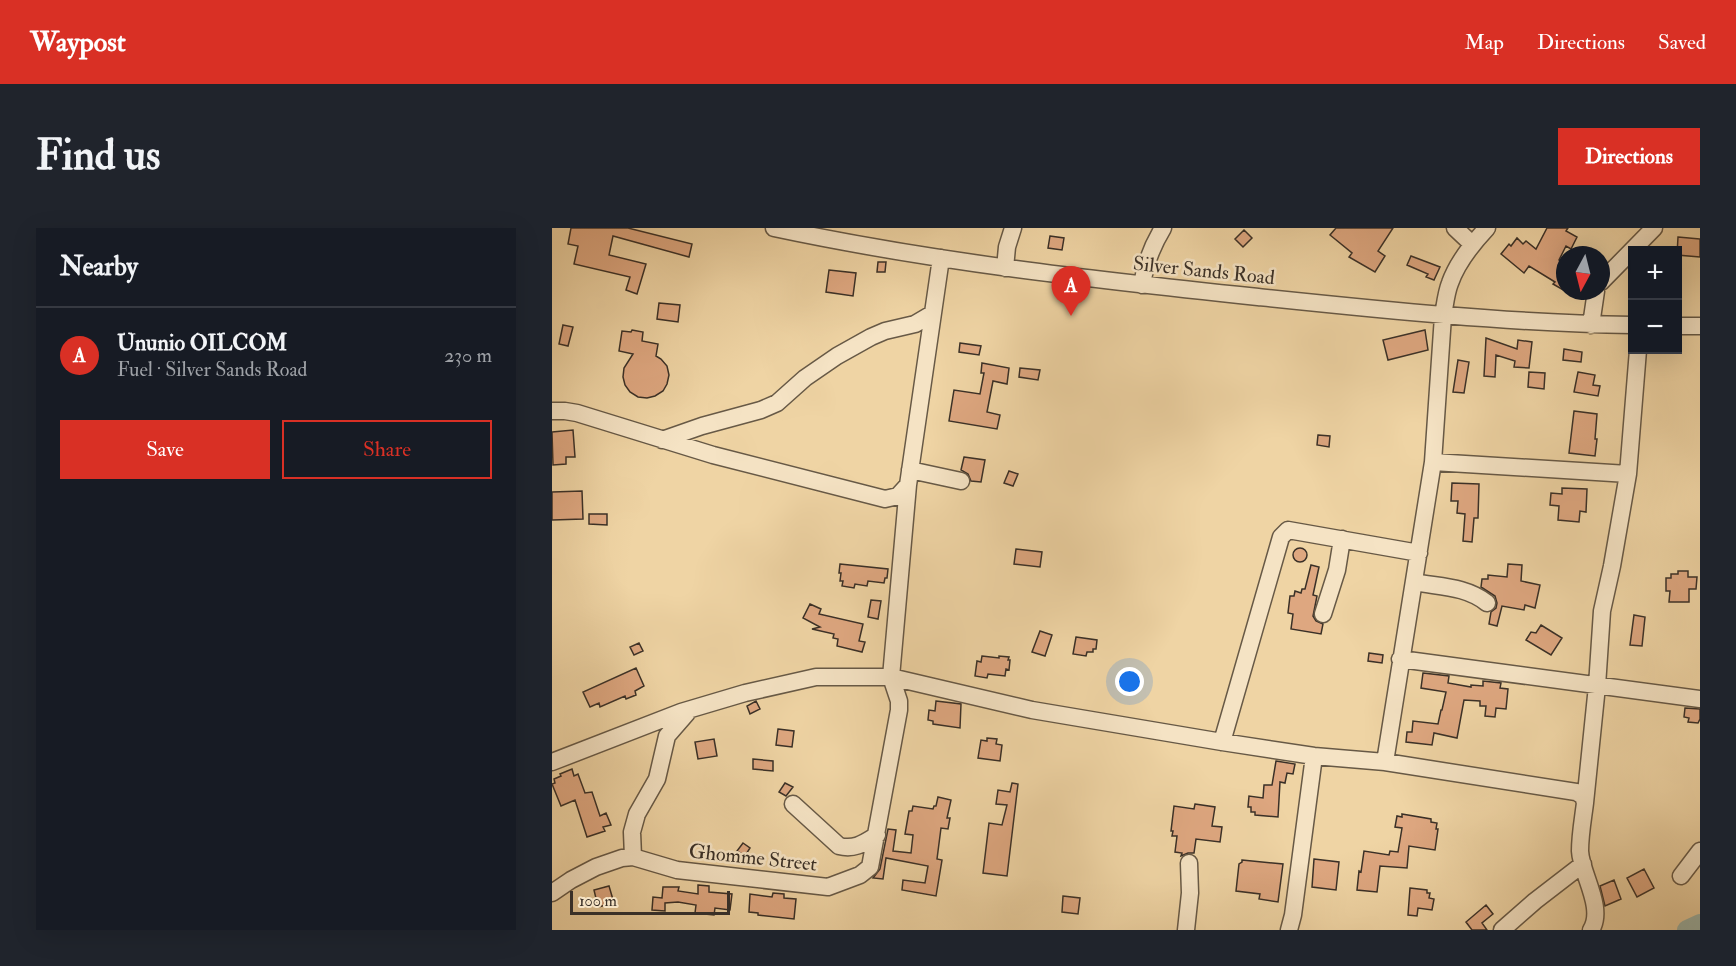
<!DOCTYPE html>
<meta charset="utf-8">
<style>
:root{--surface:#171b24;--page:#20242c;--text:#f1f3f6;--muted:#9ea1a6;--line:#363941;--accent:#d93025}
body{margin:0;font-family:"IM FELL Double Pica",serif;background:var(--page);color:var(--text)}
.controls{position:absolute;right:18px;top:18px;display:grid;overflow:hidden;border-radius:0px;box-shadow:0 6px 24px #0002}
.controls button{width:54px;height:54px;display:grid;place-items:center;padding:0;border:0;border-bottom:2px solid var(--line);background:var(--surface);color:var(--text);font:30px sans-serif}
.compass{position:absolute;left:1004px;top:18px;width:54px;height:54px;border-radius:50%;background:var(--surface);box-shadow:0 6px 24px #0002;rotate:187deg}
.scale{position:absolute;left:18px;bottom:15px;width:160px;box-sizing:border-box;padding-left:6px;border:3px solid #3a3027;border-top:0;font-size:16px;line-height:21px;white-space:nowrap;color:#3a3027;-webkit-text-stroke:4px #f5e3c4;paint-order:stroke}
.you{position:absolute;left:578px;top:454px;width:21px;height:21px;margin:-15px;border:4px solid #fff;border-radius:50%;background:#1a73e8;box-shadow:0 0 0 9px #1a73e833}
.badge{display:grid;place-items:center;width:39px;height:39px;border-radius:50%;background:var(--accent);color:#fff;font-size:20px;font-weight:700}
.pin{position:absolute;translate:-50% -50px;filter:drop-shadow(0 2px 3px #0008)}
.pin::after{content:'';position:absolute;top:32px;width:21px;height:18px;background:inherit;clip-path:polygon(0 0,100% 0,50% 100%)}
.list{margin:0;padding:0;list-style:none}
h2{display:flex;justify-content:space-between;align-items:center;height:78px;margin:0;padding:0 24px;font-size:26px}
h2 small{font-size:20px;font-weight:400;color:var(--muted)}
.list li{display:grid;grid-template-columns:39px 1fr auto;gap:18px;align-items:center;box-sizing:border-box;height:96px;padding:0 24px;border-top:2px solid var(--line)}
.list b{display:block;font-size:22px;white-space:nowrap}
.list p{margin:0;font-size:20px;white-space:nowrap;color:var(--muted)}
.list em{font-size:20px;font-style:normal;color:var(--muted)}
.actions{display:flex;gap:12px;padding:18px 24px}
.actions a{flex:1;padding:14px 0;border:2px solid var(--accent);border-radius:0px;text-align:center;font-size:21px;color:var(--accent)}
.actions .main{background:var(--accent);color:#fff}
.map{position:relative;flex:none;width:1148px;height:702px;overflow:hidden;border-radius:0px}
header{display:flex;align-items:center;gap:36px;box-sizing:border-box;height:84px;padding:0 30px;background:var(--accent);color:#fff}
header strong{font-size:28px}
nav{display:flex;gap:33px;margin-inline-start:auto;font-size:21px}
.intro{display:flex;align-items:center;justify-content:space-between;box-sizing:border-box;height:144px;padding:0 36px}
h1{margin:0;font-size:42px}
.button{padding:15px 27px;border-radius:0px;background:var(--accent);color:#fff;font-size:21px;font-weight:700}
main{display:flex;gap:36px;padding:0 36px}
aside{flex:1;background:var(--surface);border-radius:0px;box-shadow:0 6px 24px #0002}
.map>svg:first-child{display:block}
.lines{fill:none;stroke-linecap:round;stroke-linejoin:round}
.river{stroke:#9bb7ad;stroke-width:20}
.building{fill:#dea780;stroke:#3a3027;stroke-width:1.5}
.minor-casing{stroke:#675946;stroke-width:19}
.minor{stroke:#f5e3c4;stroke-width:16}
.labels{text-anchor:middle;stroke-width:5;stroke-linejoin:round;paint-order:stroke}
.street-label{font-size:20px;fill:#3a3027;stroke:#f5e3c4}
</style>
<header>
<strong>Waypost</strong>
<nav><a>Map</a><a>Directions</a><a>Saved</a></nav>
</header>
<div class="intro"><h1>Find us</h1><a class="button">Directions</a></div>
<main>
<aside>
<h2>Nearby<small></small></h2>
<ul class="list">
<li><span class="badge">A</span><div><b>Ununio OILCOM</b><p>Fuel · Silver Sands Road</p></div><em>230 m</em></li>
</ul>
<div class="actions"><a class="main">Save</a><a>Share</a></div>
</aside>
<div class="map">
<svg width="1148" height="702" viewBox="0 0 1148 702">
<rect width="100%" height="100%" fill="#efd4a4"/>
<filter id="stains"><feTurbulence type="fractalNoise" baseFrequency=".00333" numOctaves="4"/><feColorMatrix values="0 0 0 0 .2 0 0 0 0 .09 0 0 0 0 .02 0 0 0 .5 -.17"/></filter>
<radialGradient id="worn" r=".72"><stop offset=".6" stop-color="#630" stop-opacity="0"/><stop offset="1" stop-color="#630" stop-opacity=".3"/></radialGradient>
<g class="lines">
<path class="river" d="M 1135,702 L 1148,696"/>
</g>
<path class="building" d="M 19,0 L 76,0 L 140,16 L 137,29 L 61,8 L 57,27 L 94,36 L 85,66 L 74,62 L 78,49 L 22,36 L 26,18 L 16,16 Z
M 784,0 L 841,0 L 826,23 L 833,28 L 823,44 L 797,29 L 800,25 L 778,7 Z
M 995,0 L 1016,0 L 1014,3 L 1025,9 L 1019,21 L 1014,18 L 1007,32 L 1013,36 L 1013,63 L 1001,56 L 1003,54 L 977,38 L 972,45 L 949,26 L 957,16 L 959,18 L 965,10 L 971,16 L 974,13 L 984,21 Z
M 692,2 L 700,10 L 691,19 L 683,11 Z
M 498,8 L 512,10 L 510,22 L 496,20 Z
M 1126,9 L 1148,11 L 1148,29 L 1125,27 Z
M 859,28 L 888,39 L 882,52 L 874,49 L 876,46 L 855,37 Z
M 326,34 L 334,34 L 333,44 L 325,44 Z
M 277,42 L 304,45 L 301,68 L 274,64 Z
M 107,75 L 128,77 L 126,94 L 105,91 Z
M 11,97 L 21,99 L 16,118 L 7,116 Z
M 80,102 L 91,104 L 90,113 L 106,116 L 104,128 L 109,131 L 115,138 L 117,147 L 115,156 L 111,163 L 103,168 L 95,170 L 86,169 L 78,164 L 73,157 L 71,149 L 72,140 L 81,126 L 67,123 L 70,103 L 79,104 Z
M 873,102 L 876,122 L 836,132 L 831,112 Z
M 934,110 L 965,121 L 966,112 L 980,114 L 977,140 L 962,139 L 963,133 L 944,127 L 943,149 L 932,148 Z
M 408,115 L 429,118 L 427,127 L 407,124 Z
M 1012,121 L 1030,124 L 1029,134 L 1011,132 Z
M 906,132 L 917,134 L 912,165 L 901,164 Z
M 430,135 L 457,140 L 455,156 L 441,153 L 435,184 L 448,187 L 445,201 L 397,193 L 402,162 L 428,166 L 432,145 L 429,145 Z
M 468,140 L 488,142 L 486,152 L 467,149 Z
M 977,144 L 993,145 L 992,161 L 976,159 Z
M 1026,144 L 1043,147 L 1041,157 L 1048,158 L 1046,168 L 1022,164 Z
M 1022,183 L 1045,186 L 1043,211 L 1045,211 L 1043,228 L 1017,225 Z
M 21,202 L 23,229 L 14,229 L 14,236 L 1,237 L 0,204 Z
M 766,207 L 778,208 L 777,219 L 765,217 Z
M 412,229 L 433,232 L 429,254 L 419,253 L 416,246 L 409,242 Z
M 457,243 L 466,246 L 461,258 L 452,255 Z
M 900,255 L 927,256 L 926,290 L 922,290 L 920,314 L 911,313 L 913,286 L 905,285 L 906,273 L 899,273 Z
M 1010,260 L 1035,261 L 1034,284 L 1028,283 L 1027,294 L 1006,292 L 1007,278 L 998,277 L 999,265 L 1010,266 Z
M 30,263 L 31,291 L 0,292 L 0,264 Z
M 37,286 L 55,286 L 55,297 L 37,296 Z
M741 327a7 7 0 1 1 14 0a7 7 0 1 1-14 0Z
M 464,321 L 490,324 L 488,339 L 462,336 Z
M 288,336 L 336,341 L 335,350 L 333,350 L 332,355 L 316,353 L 315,358 L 303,356 L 302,360 L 290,358 L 291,353 L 288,353 L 289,345 L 287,345 Z
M 956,336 L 970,337 L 969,353 L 988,357 L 983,380 L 973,377 L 972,382 L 950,378 L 945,398 L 937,396 L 939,384 L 944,380 L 945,375 L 943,368 L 929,359 L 930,351 L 936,351 L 936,347 L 955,349 Z
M 759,337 L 767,339 L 761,367 L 765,368 L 761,388 L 764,393 L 771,396 L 769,406 L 739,401 L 741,386 L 736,385 L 738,368 L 742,368 L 743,363 L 749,365 L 750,361 L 753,361 Z
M 1126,343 L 1136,343 L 1136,349 L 1145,349 L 1144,361 L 1137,361 L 1137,374 L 1117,374 L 1118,363 L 1114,363 L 1114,350 L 1119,350 L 1119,346 L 1126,346 Z
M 319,372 L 329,373 L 326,391 L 316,389 Z
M 258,376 L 269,381 L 267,386 L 311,396 L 307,413 L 313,414 L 310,424 L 285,418 L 286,411 L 281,410 L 282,406 L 260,401 L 268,399 L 251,390 Z
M 1082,387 L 1093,389 L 1090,418 L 1078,417 Z
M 989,397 L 1010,410 L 999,427 L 974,412 L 979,404 L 984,405 Z
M 488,403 L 500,407 L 493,428 L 480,424 Z
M 524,409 L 545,412 L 544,421 L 541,421 L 541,424 L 535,424 L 534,428 L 521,426 Z
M 87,415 L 91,423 L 82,427 L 78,419 Z
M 817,425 L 831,427 L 830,435 L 816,433 Z
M 430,428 L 447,430 L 447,428 L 457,429 L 456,432 L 458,432 L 457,442 L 454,441 L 453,448 L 436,446 L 435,450 L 423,448 L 425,433 L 429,434 Z
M 84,440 L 92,458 L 83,463 L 84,467 L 74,471 L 73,468 L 48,479 L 47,475 L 38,479 L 31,464 Z
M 871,445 L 897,448 L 896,455 L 919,459 L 919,457 L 931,458 L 931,453 L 949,455 L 948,460 L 956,461 L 954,481 L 944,480 L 943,489 L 933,488 L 934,478 L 928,478 L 928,473 L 912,472 L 905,510 L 882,505 L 880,517 L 854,514 L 855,504 L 860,504 L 861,493 L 886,496 L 889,482 L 890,482 L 894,464 L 869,460 Z
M 204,473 L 208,481 L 198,486 L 195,478 Z
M 384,473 L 409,476 L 408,500 L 381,496 L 381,493 L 376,492 L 377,482 L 383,483 Z
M 1133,480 L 1148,481 L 1148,491 L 1146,495 L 1136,494 L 1137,490 L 1132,489 Z
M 226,501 L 242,503 L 240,519 L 224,517 Z
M 435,510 L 445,511 L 444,516 L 450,517 L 448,533 L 426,530 L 429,512 L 435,513 Z
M 162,511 L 165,528 L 146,531 L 143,514 Z
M 201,531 L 221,533 L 221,543 L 201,541 Z
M 724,533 L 743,536 L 741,546 L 735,545 L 733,555 L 728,554 L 726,589 L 703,587 L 703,584 L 699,584 L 699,579 L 696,579 L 697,568 L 711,570 L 712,557 L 720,557 Z
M 20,541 L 22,548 L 26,546 L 33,565 L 40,564 L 48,588 L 54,585 L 59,597 L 51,599 L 53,603 L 35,609 L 23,572 L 9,578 L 0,556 L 3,555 L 2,551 L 9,548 L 8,546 Z
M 233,555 L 241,559 L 234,568 L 227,564 Z
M 460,555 L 466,556 L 455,648 L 431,645 L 437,595 L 450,597 L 455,577 L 444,576 L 446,562 L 458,564 Z
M 386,569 L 399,572 L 395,590 L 398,590 L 396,601 L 389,600 L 385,631 L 390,632 L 384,668 L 350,662 L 351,652 L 373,655 L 376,638 L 334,630 L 331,651 L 321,650 L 328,641 L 336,601 L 344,602 L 341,623 L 359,625 L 361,607 L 353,606 L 357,583 L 360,583 L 361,578 L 381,581 L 382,578 L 384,578 Z
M 643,576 L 663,579 L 660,598 L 670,599 L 668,614 L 644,611 L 642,625 L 636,625 L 629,628 L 630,625 L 623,624 L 625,608 L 620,608 L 621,603 L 619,603 L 622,578 L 642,581 Z
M 850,586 L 879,591 L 879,594 L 885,595 L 884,601 L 886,601 L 883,622 L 857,618 L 855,640 L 828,638 L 825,664 L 805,662 L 807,643 L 809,644 L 812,623 L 837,627 L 838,623 L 846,624 L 850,600 L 843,599 L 845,588 L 850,589 Z
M 191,615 L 198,620 L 193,628 L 185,623 Z
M 762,631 L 787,634 L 784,662 L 760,659 Z
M 690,632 L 731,636 L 726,674 L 707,671 L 708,666 L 684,663 L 687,636 L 690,634 Z
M 1092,641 L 1102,660 L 1085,669 L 1075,650 Z
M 1062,652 L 1069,671 L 1053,678 L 1048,658 Z
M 146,657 L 157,658 L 157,664 L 180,666 L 178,682 L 163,680 L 162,687 L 143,685 L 144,677 L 126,674 L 113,675 L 113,683 L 100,682 L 101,669 L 110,670 L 111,659 L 127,659 L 126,663 L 146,666 Z
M 57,658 L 62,675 L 46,679 L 42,662 Z
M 858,660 L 875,662 L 875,665 L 878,665 L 877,670 L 882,671 L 880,682 L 866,680 L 865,688 L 856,687 Z
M 221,665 L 232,666 L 232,670 L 244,671 L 242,691 L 206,687 L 206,685 L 197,684 L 198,666 L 220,669 Z
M 511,668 L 528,670 L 526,686 L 510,684 Z
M 934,677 L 941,686 L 930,695 L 935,702 L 920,702 L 914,694 Z"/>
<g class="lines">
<g class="minor-casing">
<path id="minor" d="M 222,0 C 382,34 544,52 706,69 C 831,82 955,95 1080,97
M 903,0 L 920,16
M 453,40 L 455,19 L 461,0
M 1049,54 L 1102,0
M 590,57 C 593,36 600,18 611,0
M 1039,97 L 1044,63
M 1126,98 L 1148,98
M 0,183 L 13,183 L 25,185 L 161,227 L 333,271 L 346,268 L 356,257
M 110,212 L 150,198 L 209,182 L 225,175 L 253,150 L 285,128 L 319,109 L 333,103 L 363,96 L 380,86
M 881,234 L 1076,246
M 358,242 L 409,253
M 862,354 C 887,359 914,358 935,375
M 771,386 L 785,342 L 790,311
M 848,431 L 1148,471
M 670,514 L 729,309 L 736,302 L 867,325
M 0,534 L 129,484 L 193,465 L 264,449 L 339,449 L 480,482 L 670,514 L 762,528 L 833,534 L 1024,564 L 1031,568 L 1033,575 C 1031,591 1028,607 1028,623 C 1029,646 1053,680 1039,702
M 833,534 L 881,234 L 891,88 C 893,77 894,65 898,55 C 905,35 920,16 935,0
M 1033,575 L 1045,458 L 1050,383 L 1060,338 L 1076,246 L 1086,122
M 241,576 L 287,618 C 303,622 312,615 325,607
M 81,629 L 80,604 L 85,586 L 105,551 L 115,508 L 135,485
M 1129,648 L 1148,623
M 0,665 L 19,652 L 44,639 L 70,630 L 81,629 L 125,642 L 276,659 L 308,647 L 318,639 L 347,482 L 347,473 L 339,449 L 356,257 L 389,30
M 634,702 L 638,665 L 637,635
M 737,702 L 741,687 L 762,528
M 950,702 L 983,673 L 1031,636"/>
</g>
<use href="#minor" class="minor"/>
</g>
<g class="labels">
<g class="street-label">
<text transform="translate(652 42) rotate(6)" y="7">Silver Sands Road</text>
<text transform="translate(201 629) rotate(6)" y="7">Ghomme Street</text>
</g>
</g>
<rect width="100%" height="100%" filter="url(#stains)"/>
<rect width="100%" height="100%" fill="url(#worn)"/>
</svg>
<div class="controls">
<button>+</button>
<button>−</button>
</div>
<svg class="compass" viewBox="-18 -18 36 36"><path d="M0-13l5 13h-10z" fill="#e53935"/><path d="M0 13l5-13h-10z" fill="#9ea1a6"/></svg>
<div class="scale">100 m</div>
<div class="you"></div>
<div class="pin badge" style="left:519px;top:88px">A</div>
</div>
</main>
